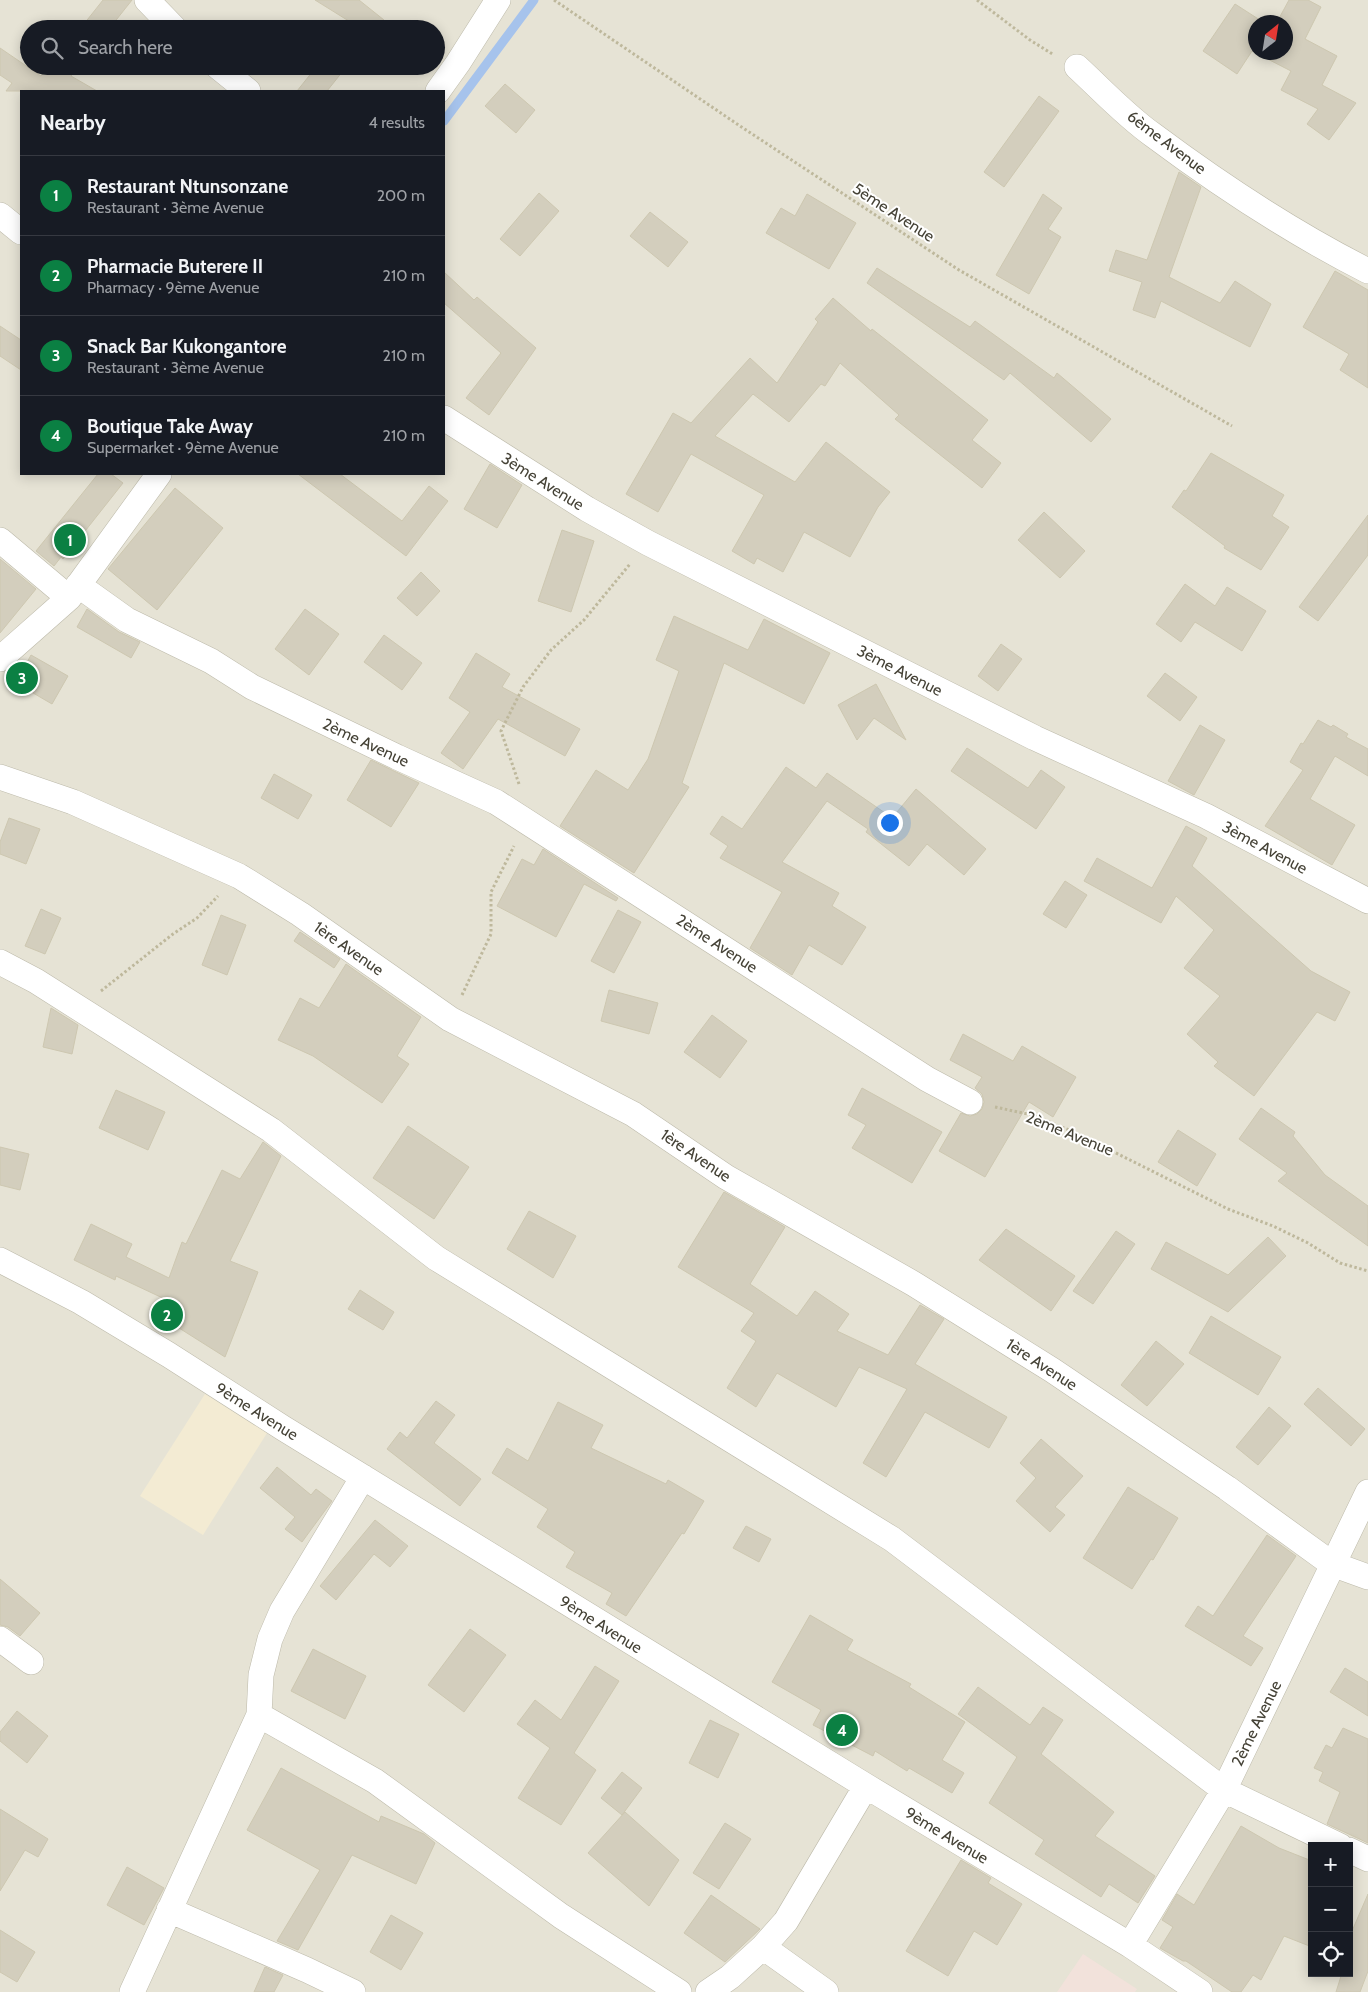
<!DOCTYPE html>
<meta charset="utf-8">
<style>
:root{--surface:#171b24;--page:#20242c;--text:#f1f3f6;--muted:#9ea1a6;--line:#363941;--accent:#0b8043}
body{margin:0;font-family:Cabin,sans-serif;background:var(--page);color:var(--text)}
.controls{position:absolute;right:15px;bottom:15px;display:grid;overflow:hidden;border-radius:0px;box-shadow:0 2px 12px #0003}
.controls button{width:45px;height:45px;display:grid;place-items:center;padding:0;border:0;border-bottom:1px solid var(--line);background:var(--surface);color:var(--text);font:25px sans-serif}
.compass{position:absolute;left:1248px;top:15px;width:45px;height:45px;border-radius:50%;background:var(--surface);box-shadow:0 2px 12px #0003;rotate:30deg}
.you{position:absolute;left:889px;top:822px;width:18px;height:18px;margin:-12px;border:4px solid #fff;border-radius:50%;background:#1a73e8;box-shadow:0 0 0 8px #1a73e833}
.badge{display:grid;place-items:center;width:32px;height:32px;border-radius:50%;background:var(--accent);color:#fff;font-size:16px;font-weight:700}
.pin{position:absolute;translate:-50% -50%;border:2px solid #fff;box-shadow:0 1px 5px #0006}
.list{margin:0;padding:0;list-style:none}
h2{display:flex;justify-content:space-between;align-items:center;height:65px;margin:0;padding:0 20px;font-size:21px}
h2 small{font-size:16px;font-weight:400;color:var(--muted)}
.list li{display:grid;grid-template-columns:32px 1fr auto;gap:15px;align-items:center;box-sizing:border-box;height:80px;padding:0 20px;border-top:1px solid var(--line)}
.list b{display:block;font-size:19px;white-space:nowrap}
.list p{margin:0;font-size:16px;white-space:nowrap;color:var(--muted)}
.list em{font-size:16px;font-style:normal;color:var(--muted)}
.icon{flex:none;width:28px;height:28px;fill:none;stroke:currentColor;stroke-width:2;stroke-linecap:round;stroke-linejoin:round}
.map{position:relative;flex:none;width:1368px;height:1992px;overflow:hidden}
.search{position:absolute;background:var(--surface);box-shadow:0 2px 12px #0003;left:20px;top:20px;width:425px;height:55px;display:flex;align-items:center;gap:12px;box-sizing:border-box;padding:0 18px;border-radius:28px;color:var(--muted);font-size:19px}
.panel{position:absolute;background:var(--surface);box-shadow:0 2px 12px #0003;left:20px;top:90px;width:425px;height:385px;border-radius:0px}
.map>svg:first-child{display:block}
.residential{fill:#e6e3d5;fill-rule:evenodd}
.commercial{fill:#f3ebd3}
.medical{fill:#f2e2db}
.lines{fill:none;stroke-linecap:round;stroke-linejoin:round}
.stream{stroke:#a6c3ec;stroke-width:9}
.building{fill:#d3cebd;stroke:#cdc7b0}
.minor-casing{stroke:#bdbaaa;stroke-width:26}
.path{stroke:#beb89c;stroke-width:3;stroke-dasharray:2.5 2.5;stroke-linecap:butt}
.minor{stroke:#fff;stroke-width:25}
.labels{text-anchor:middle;stroke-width:4;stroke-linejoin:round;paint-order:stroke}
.street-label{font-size:16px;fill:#454236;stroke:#fff}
</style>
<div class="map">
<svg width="1368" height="1992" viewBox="0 0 1368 1992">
<rect width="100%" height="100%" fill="#f2f1e7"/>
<path class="residential" d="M 0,0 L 1368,0 L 1368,1992 L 0,1992 ZM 1256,22 L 1286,22 L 1286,52 L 1256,52 ZM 29,29 L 436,29 L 436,66 L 29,66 ZM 21,91 L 444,91 L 444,474 L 21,474 ZM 1312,1846 L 1349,1846 L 1349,1973 L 1312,1973 Z"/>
<path class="commercial" d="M 205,1394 L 267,1433 L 203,1535 L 140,1496 Z"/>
<path class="medical" d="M 1083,1954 L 1137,1989 L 1135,1992 L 1057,1992 Z"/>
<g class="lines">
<path class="stream" d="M 444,121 L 534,0"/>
</g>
<path class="building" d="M 103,0 L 132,0 L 109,29 L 80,29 Z
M 315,0 L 359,0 L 384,20 L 377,29 L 347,29 L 352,23 Z
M 1289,0 L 1308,0 L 1321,7 L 1305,39 L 1337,56 L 1322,85 L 1356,103 L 1329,140 L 1307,124 L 1318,109 L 1281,90 L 1291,71 L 1252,51 L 1237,74 L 1203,51 L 1235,4 L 1263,22 L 1256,22 L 1256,52 L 1286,52 L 1286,22 L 1277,22 Z
M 0,48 L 41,76 L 50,66 L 79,66 L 71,76 L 97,91 L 6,91 L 12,83 L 0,75 Z
M 317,66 L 347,66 L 327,91 L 297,91 Z
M 505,84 L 535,110 L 516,133 L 485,106 Z
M 1039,96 L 1059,111 L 1004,187 L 984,172 Z
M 1179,172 L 1201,187 L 1169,277 L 1220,303 L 1235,281 L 1271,304 L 1250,347 L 1161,301 L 1155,318 L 1133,310 L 1142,282 L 1109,271 L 1116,250 L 1147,260 Z
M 539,193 L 559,211 L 520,256 L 500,239 Z
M 807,194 L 856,223 L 829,269 L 766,233 L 781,208 L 795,216 Z
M 1043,194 L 1062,208 L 1048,229 L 1061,237 L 1029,294 L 996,275 Z
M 650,212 L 688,242 L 668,267 L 630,236 Z
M 877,268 L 970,327 L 975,321 L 1054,378 L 1057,373 L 1111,419 L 1091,442 L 1010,373 L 1004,380 L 867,283 Z
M 1335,271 L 1368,290 L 1368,388 L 1340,370 L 1349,354 L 1303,327 Z
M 444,272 L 474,300 L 477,297 L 536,348 L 489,415 L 466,398 L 501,353 L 444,303 Z
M 833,298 L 871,331 L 872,329 L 988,420 L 972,440 L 1001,463 L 982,488 L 895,419 L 899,415 L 840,363 L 825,386 L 821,384 L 789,422 L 753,394 L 715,436 L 795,482 L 826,442 L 890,492 L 878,507 L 850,557 L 804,532 L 783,572 L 757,558 L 754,564 L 732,551 L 764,495 L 691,454 L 658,512 L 626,494 L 673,413 L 691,423 L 750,358 L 777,383 L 818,322 L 815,319 Z
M 0,326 L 21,340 L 21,370 L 0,356 Z
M 1211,453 L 1284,495 L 1272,516 L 1289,527 L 1261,570 L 1224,548 L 1225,546 L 1172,507 L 1184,490 L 1186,491 Z
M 490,464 L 522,485 L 497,528 L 464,509 Z
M 98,474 L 111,474 L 123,483 L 63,559 L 61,557 L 54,566 L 36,551 Z
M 298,474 L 340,474 L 402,521 L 429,486 L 448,501 L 406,556 Z
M 175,488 L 223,528 L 157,610 L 108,569 Z
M 1044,512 L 1085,551 L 1060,578 L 1018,540 Z
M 1368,515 L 1368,555 L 1318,621 L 1299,607 Z
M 562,530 L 594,541 L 571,612 L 538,601 Z
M 0,559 L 36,589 L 0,633 Z
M 421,572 L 440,591 L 417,616 L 397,598 Z
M 1185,584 L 1215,606 L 1227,587 L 1266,611 L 1242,651 L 1195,622 L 1181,642 L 1156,624 Z
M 87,609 L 119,632 L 140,642 L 131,658 L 77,627 Z
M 305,609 L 339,634 L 309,675 L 275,649 Z
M 674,616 L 748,650 L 764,619 L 830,653 L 804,704 L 724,663 L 682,783 L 689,787 L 634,873 L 560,826 L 596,770 L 628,790 L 648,759 L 679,671 L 656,660 Z
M 384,635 L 422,663 L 402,690 L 364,662 Z
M 1001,644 L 1022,659 L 998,691 L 978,676 Z
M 476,653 L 510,674 L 502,687 L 580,729 L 565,756 L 498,719 L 463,769 L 441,753 L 470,712 L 449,698 Z
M 31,655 L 68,676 L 52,704 L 16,683 Z
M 1165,673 L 1197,697 L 1180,721 L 1147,696 Z
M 876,684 L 906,740 L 874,718 L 857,740 L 838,705 Z
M 1318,720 L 1331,727 L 1333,725 L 1348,734 L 1346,737 L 1368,749 L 1368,776 L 1335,756 L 1310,799 L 1355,825 L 1332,865 L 1265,826 L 1303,770 L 1290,762 L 1301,743 L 1303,744 Z
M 1200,725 L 1225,740 L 1194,795 L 1168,781 Z
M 967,748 L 1028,788 L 1041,770 L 1065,787 L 1036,829 L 951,771 Z
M 371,760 L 419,783 L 391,827 L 347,800 Z
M 786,767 L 816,788 L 827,773 L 904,826 L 897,812 L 916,789 L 986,849 L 964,875 L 927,844 L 909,866 L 866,832 L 868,829 L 827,801 L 782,862 L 839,893 L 832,906 L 866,927 L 842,965 L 809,945 L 792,975 L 750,948 L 782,892 L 720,858 L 728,846 L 710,834 L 722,816 L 742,829 Z
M 274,774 L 312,795 L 298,819 L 261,798 Z
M 9,818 L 40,829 L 26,864 L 0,854 L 0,842 Z
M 1186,826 L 1207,838 L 1192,866 L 1311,971 L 1350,992 L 1335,1021 L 1317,1012 L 1254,1096 L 1214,1066 L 1218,1062 L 1187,1034 L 1220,996 L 1184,968 L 1214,930 L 1176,896 L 1161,923 L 1084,881 L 1097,858 L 1152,888 Z
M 543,849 L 618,898 L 616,901 L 584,884 L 556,937 L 497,906 L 522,859 L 534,865 Z
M 1065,881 L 1087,895 L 1066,928 L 1043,914 Z
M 41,909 L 61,918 L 45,954 L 25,946 Z
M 618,910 L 641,922 L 614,973 L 591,961 Z
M 221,915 L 246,925 L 227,975 L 202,965 Z
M 300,932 L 340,959 L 334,968 L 294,941 Z
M 346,964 L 421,1017 L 397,1056 L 409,1064 L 382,1103 L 313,1056 L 278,1040 L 300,998 L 319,1008 Z
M 609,990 L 658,1003 L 649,1034 L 601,1021 Z
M 51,1008 L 78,1025 L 72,1054 L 43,1047 Z
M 712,1015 L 747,1041 L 720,1078 L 684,1052 Z
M 963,1034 L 1013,1061 L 1022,1046 L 1076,1077 L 1053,1117 L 1029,1102 L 985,1177 L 939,1151 L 961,1113 L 970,1116 L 977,1114 L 982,1109 L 984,1102 L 982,1094 L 975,1088 L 982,1077 L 950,1060 Z
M 862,1088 L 942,1132 L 912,1183 L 852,1148 L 866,1125 L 848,1115 Z
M 116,1090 L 165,1112 L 148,1150 L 99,1128 Z
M 1261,1108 L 1295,1132 L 1293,1136 L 1325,1175 L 1368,1206 L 1368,1246 L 1278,1181 L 1287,1173 L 1239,1139 Z
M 408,1126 L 469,1167 L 434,1219 L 373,1178 Z
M 1178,1130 L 1216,1154 L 1197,1186 L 1158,1162 Z
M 263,1142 L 281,1156 L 230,1261 L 258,1272 L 225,1357 L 160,1316 L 169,1301 L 116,1276 L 115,1280 L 74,1260 L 91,1224 L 132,1244 L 126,1257 L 169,1278 L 182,1242 L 186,1244 L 222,1170 L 240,1179 Z
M 0,1147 L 29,1154 L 20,1190 L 0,1185 Z
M 724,1192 L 785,1227 L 750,1284 L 797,1316 L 815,1291 L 849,1314 L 837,1331 L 888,1355 L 920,1305 L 944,1319 L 915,1364 L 1007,1417 L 989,1448 L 925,1412 L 886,1477 L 863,1463 L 907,1389 L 859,1367 L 836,1407 L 777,1373 L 756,1407 L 727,1388 L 756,1341 L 741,1331 L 754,1313 L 678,1267 Z
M 529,1211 L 576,1236 L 553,1278 L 507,1249 Z
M 1006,1229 L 1075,1276 L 1051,1311 L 979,1260 Z
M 1116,1231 L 1135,1244 L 1093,1304 L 1073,1291 Z
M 1268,1237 L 1286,1256 L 1228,1312 L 1151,1269 L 1166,1242 L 1228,1275 Z
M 360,1290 L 394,1312 L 383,1330 L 348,1309 Z
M 1211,1316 L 1281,1357 L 1258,1395 L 1189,1353 Z
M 1156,1341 L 1184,1364 L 1147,1406 L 1121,1385 Z
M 1318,1388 L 1365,1429 L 1351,1446 L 1304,1404 Z
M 436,1401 L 455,1415 L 434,1443 L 481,1479 L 460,1506 L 387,1449 L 400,1432 L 407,1438 Z
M 558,1402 L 603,1425 L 591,1448 L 666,1484 L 668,1480 L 704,1501 L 684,1534 L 682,1533 L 626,1616 L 606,1604 L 612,1593 L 566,1567 L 575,1552 L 537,1527 L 548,1509 L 492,1473 L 507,1448 L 528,1461 Z
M 1269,1407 L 1291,1426 L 1258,1465 L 1236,1447 Z
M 1041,1439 L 1083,1476 L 1055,1507 L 1065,1515 L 1050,1532 L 1016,1501 L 1036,1478 L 1020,1463 Z
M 277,1467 L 311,1495 L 316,1489 L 332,1501 L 302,1542 L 285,1529 L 295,1517 L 260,1488 Z
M 1128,1487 L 1178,1518 L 1153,1560 L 1151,1559 L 1132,1589 L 1083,1558 Z
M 375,1520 L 408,1546 L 390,1567 L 374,1554 L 336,1600 L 320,1586 Z
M 746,1526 L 771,1539 L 759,1562 L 733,1548 Z
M 1267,1535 L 1296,1556 L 1243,1636 L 1263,1648 L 1251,1666 L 1185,1626 L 1198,1606 L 1213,1616 Z
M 0,1579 L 40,1613 L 20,1636 L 8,1627 L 0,1625 Z
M 810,1615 L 853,1640 L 847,1650 L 911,1684 L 909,1687 L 965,1722 L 942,1760 L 964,1773 L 952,1793 L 909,1768 L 907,1771 L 875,1751 L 873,1756 L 813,1725 L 821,1710 L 772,1682 Z
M 470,1629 L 506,1655 L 464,1712 L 428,1685 Z
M 313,1649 L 366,1676 L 345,1719 L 291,1691 Z
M 595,1666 L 619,1681 L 574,1753 L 596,1770 L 561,1825 L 518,1798 L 550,1748 L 517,1724 L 535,1700 L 561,1720 Z
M 1345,1668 L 1368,1682 L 1368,1716 L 1330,1692 Z
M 978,1687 L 1030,1725 L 1043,1707 L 1063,1720 L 1041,1754 L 1114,1812 L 1095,1836 L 1155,1876 L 1138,1903 L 1109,1884 L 1101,1897 L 1035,1854 L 1044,1840 L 989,1803 L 1017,1757 L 958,1714 Z
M 17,1711 L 48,1736 L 27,1763 L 0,1741 L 0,1732 Z
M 710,1720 L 739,1734 L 718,1778 L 689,1763 Z
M 1343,1728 L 1368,1739 L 1368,1843 L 1327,1824 L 1340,1792 L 1319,1781 L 1323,1772 L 1314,1768 L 1326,1745 L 1332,1748 Z
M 281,1768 L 379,1822 L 381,1816 L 424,1834 L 435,1843 L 416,1884 L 352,1855 L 298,1950 L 277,1941 L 320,1870 L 247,1830 Z
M 622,1772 L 642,1788 L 622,1815 L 601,1798 Z
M 0,1809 L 48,1839 L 38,1857 L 25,1850 L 0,1891 Z
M 625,1812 L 679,1860 L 649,1906 L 588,1853 Z
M 725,1823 L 751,1839 L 719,1889 L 693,1873 Z
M 1241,1826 L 1279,1848 L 1312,1861 L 1312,1947 L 1284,1936 L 1261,1980 L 1253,1975 L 1241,1992 L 1232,1992 L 1186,1961 L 1183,1961 L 1160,1948 L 1173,1927 L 1162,1920 L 1177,1894 L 1194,1905 Z
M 961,1860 L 991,1878 L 988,1883 L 1022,1904 L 997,1945 L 974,1931 L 948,1976 L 906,1951 Z
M 127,1867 L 164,1888 L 144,1925 L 107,1905 Z
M 1368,1894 L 1368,1971 L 1360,1992 L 1336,1992 L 1342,1973 L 1349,1973 L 1349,1938 Z
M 711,1895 L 760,1929 L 725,1962 L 684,1933 Z
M 391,1915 L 423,1933 L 401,1970 L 370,1952 Z
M 0,1930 L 35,1952 L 17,1982 L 0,1972 Z
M 265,1967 L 283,1975 L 274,1992 L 254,1992 Z"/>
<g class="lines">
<g class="minor-casing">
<path id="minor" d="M 147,0 L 175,29
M 217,66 L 248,91
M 1077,67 C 1102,90 1126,116 1153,135 C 1220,185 1293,233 1368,271
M 438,91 L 458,63 L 498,0
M 0,215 L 21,232
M 444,418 L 587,509 L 648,543 L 1035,738 L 1206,816 L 1368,901
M 0,540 L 69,598
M 78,585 L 127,620 L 211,661 L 252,687 L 397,757 L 496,802 L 927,1079 L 970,1102
M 0,659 L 69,598 L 159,474
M 0,777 L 73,802 L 239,876 L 300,914 L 450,1019 L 633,1114 L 726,1177 L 914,1284 L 1052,1370 L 1227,1488 L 1332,1564 L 1368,1577
M 0,962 L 36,981 L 271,1130 L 436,1258 L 892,1539 L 1224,1790 L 1340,1846
M 0,1260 L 81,1302 L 169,1355 L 283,1428 L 866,1786 L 1130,1945 L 1200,1992
M 0,1639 L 31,1662
M 259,1715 L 375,1781 L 561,1916 L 679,1992
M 1349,1850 L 1368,1859
M 169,1910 L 307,1970 L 353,1992
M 1130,1945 L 1224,1790 L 1368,1492
M 763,1947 L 826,1992
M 132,1992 L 259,1715 L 261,1675 L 270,1639 L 282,1611 L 363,1477
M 708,1992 L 730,1977 L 763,1947 L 786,1921 L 866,1786"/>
</g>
<path class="path" d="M 554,0 L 740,126 L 959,270 L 1232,426
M 977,0 L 1030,40 L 1054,55
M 519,784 L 501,731 L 523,687 L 551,650 L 584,620 L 630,564
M 101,991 L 173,934 L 197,918 L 218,896
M 462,995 L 491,934 L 491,892 L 514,846
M 995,1107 L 1032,1115 L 1074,1132 L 1228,1209 L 1273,1226 L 1308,1243 L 1340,1263 L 1368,1271"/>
<use href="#minor" class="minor"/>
</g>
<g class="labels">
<g class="street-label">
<text transform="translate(1167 142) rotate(37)" y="6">6ème Avenue</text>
<text transform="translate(894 212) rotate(33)" y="6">5ème Avenue</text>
<text transform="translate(543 481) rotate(32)" y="6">3ème Avenue</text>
<text transform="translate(900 670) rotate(27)" y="6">3ème Avenue</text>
<text transform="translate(366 742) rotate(25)" y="6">2ème Avenue</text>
<text transform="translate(1265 847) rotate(28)" y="6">3ème Avenue</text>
<text transform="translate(717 943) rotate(33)" y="6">2ème Avenue</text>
<text transform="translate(349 948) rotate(35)" y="6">1ère Avenue</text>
<text transform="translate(1070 1133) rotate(22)" y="6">2ème Avenue</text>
<text transform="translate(696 1155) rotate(34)" y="6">1ère Avenue</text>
<text transform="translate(1042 1364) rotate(33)" y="6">1ère Avenue</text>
<text transform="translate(257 1411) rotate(32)" y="6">9ème Avenue</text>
<text transform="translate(601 1624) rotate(32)" y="6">9ème Avenue</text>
<text transform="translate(1256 1723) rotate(-64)" y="6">2ème Avenue</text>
<text transform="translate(947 1835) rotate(31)" y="6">9ème Avenue</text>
</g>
</g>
</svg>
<div class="controls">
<button>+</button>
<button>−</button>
<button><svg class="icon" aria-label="locate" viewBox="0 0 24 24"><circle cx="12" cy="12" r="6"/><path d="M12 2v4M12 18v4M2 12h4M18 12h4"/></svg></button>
</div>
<svg class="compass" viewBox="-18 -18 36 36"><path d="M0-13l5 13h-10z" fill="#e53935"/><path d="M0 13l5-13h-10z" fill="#9ea1a6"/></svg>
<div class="you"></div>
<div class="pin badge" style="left:70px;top:540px">1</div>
<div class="pin badge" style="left:167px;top:1315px">2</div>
<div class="pin badge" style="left:22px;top:678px">3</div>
<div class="pin badge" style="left:842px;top:1730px">4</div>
<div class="search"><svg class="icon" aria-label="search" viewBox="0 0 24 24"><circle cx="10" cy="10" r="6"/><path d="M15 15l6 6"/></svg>Search here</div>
<section class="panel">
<h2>Nearby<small>4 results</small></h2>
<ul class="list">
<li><span class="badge">1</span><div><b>Restaurant Ntunsonzane</b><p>Restaurant · 3ème Avenue</p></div><em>200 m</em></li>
<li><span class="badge">2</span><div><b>Pharmacie Buterere II</b><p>Pharmacy · 9ème Avenue</p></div><em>210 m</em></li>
<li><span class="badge">3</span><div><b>Snack Bar Kukongantore</b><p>Restaurant · 3ème Avenue</p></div><em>210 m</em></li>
<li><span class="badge">4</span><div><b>Boutique Take Away</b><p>Supermarket · 9ème Avenue</p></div><em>210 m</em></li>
</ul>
</section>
</div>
